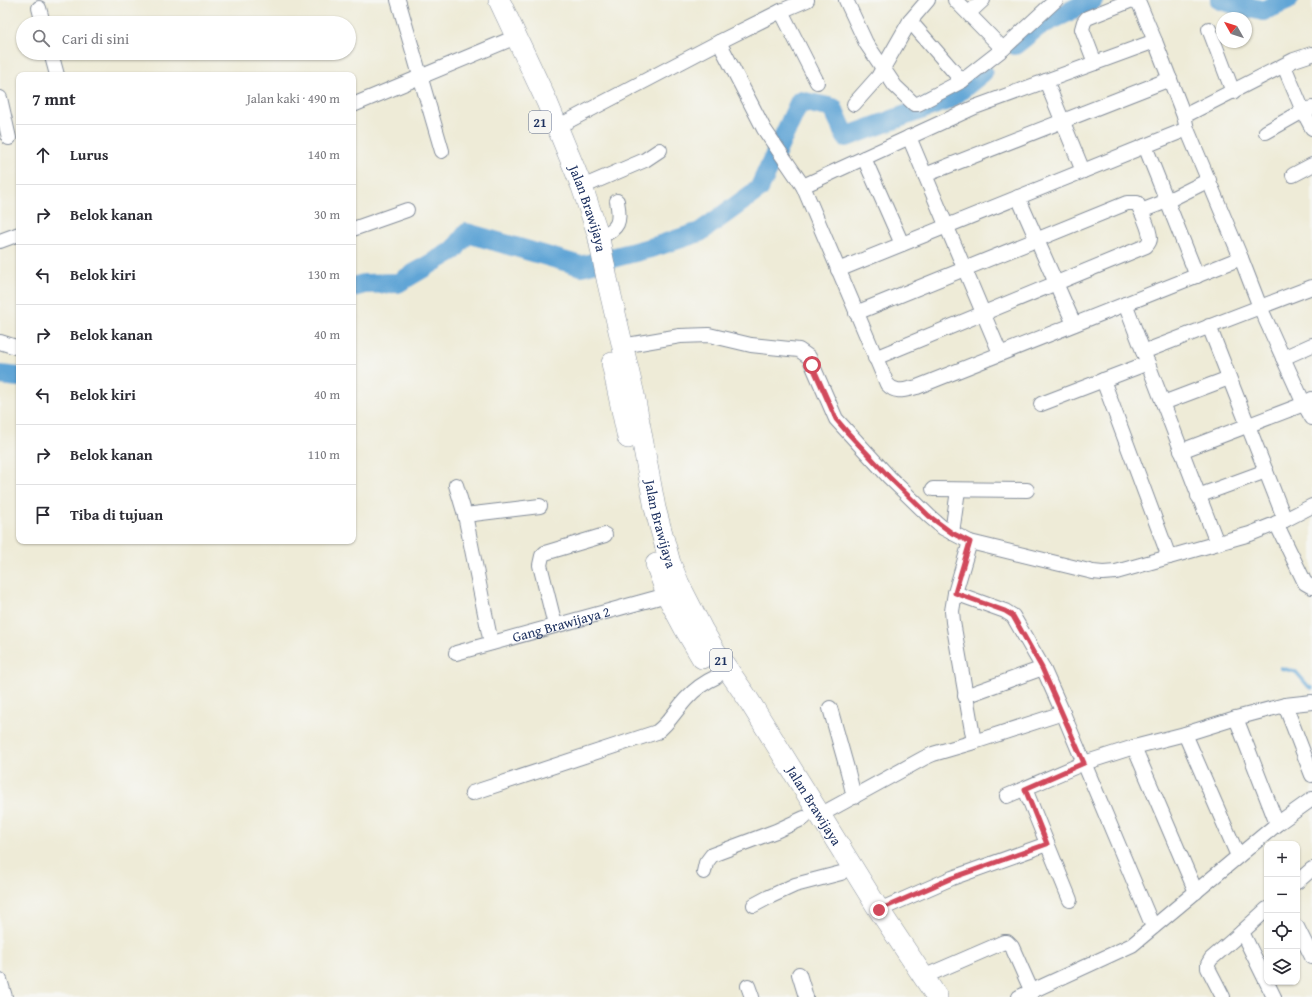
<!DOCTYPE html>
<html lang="id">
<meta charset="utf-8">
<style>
:root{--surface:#fff;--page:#f7f7f7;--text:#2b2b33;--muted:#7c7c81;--line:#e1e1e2}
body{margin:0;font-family:"Gentium Book Plus",serif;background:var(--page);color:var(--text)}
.controls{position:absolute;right:12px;bottom:12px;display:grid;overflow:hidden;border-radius:8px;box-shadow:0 1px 3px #0004}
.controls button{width:36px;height:36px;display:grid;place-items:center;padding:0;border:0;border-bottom:1px solid var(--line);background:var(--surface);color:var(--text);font:20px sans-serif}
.compass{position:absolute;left:1216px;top:12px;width:36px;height:36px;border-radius:50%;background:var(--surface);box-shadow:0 1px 3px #0004;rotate:309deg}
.stop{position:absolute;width:12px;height:12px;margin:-9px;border:3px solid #d1495b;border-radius:50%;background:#fff}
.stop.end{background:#d1495b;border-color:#fff;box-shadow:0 1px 4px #0008}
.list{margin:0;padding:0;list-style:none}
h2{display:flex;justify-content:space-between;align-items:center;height:52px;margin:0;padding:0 16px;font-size:17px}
h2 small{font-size:13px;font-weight:400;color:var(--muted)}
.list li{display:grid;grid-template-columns:26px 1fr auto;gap:12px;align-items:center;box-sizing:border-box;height:60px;padding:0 16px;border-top:1px solid var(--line)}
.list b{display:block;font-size:15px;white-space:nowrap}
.list em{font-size:13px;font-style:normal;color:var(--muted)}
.icon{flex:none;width:22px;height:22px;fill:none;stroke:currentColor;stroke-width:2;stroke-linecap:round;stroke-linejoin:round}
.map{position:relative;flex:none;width:1312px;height:997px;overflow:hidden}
.search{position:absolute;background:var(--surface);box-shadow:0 1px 3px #0004;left:16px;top:16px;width:340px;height:44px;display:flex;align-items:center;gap:10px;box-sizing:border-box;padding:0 14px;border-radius:22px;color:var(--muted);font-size:15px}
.panel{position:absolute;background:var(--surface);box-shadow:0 1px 3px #0004;left:16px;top:72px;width:340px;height:472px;border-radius:8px}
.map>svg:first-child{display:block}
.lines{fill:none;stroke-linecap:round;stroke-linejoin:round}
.stream{stroke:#61a5d6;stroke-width:3.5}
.river{stroke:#61a5d6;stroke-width:20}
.minor-casing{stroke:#848d9a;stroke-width:16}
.highway-casing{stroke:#848d9a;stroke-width:22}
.minor{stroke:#fff;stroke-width:14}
.highway{stroke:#fff;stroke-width:21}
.route{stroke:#d1495b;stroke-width:5}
.labels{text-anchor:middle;stroke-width:4;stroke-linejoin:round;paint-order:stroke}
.shield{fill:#f6f6f2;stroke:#5d6b8a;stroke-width:1}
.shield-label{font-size:13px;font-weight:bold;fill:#1b2f5e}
.street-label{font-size:14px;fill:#1b2f5e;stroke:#f6f6f2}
</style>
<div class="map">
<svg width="1312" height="997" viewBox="0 0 1312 997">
<rect width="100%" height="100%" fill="#f6f6f2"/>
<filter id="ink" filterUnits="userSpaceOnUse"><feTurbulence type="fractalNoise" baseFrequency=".025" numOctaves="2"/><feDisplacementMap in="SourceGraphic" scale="8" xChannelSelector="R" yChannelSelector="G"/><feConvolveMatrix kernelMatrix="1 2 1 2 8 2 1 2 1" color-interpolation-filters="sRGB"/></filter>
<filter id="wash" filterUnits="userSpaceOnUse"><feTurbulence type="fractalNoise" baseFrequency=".012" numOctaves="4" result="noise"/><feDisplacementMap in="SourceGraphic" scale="16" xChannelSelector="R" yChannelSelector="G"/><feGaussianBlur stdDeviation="0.9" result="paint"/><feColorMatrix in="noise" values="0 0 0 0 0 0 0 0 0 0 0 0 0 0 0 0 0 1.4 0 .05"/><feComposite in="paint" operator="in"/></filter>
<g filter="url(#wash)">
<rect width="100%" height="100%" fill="#eeebd7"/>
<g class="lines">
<path class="stream" d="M 1281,668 L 1296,672 L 1309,687 L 1312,688"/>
<path class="river" d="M 1220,0 L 1263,11 L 1288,0
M 1015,45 L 1039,26 L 1093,0
M 353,287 L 364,284 L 398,283 L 454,250 L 467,233 L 581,266 L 654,247 L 700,232 L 759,189 L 800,101 L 833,108 L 846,137 L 950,99 L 983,72
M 0,375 L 19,377"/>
</g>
</g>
<g filter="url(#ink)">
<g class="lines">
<g class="minor-casing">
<g id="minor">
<path d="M 398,0 L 442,151"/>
<path d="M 846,0 L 866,43 L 895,86 L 914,104 L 918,104 L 962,81 L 1003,49 L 1056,0"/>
<path d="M 955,0 L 1003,49"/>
<path d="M 39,8 L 43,23"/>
<path d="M 781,11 L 817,82"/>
<path d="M 969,13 L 983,0"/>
<path d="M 910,21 L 962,81"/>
<path d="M 1209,29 L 1233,92"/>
<path d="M 719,42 L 764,129 L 803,186 L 887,384 C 896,394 904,390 917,387 L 1241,258"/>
<path d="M 51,53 L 57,75"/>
<path d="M 1095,63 L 1082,29 L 1084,22 L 1087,18 L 1132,0 L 1139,3 L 1155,41 L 1184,116 L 1187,129 L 1241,258 L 1260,307 L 1304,404 L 1312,418"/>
<path d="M 1284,66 L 1303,111 L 1312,128"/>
<path d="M 1046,81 L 1083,171"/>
<path d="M 0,98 L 9,138"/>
<path d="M 854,104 L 878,77 L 910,21 L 928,0"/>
<path d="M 353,105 L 516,37"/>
<path d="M 1184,116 L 1294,60 L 1312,54"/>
<path d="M 557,127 L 719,42 L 781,11 L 807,0"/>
<path d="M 1266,132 L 1303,111 L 1312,108"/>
<path d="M 909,137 L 1000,353"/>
<path d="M 1145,146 L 1197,276"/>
<path d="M 864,158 L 902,244"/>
<path d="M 925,175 L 1170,79"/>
<path d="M 1293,175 L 1312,165"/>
<path d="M 803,186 L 975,107 L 1155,41"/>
<path d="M 582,187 L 645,160 L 660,150"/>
<path d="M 1018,197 L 1074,324"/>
<path d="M 1141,211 L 1167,201 L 1209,180"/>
<path d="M 353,229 L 407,210"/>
<path d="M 599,237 C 619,229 621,222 617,201"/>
<path d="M 0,241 L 19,234"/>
<path d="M 838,270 L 1187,129"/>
<path d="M 1125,304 L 1217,543"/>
<path d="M 856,313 L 1127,203 L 1137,203 C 1141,210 1150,230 1150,238 C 1150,242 1148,244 1146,246 L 875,358"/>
<path d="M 1209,326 L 1285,520"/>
<path d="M 0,342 L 19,348"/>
<path d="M 622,346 L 680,336 L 709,335 L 751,345 L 799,350 L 809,357 L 836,419 L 889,477 L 929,516 L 943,528 L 970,542 L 1093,572 L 1103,573 L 1116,572 L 1250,534 L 1285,520 L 1312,506"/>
<path d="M 1143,352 L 1312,287"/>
<path d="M 1283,358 L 1312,345"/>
<path d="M 1103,380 L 1169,557"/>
<path d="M 1163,403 L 1229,378"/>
<path d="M 1041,404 L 1148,363"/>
<path d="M 1181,451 L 1304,404 L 1312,399"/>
<path d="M 456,485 L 465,515 L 491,643"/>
<path d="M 933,489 L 1027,490"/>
<path d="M 1198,496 L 1266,471"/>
<path d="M 465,515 L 540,506"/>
<path d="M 1276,523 L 1305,583 L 1312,587"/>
<path d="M 952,533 L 958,490"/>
<path d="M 955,593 L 1005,611 L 1013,616 L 1043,668 L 1063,713 L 974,742 L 953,622 L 952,611 Z"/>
<path d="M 955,593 L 970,542"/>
<path d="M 555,625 L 540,565 L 542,556 L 545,553 L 605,535"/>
<path id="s1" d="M 456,653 L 667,595"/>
<path d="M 965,696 L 1043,668"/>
<path d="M 1285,705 L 1312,775"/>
<path d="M 830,708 L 848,772 L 854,797"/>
<path d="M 1063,713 L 1153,927"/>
<path d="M 1236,718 L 1277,824"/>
<path d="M 1185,734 L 1238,856"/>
<path d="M 1134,747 L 1196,892"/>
<path d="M 1025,789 L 1070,900"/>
<path d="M 472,793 L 657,732 C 669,723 676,710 686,699 C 694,690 705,682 716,677"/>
<path d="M 1007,796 L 1084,763 L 1134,747 L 1185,734 L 1236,718 L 1285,705 L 1312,702"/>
<path d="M 820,815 L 924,758 L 933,754 L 974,742"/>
<path d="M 704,872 L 706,863 L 712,855 L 776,831 L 804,818"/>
<path d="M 1297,882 L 1312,869"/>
<path d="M 754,905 L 769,897 L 795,885 L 841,873"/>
<path d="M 1267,909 L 1242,932 L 1274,997"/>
<path d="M 879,910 L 952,878 L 1047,844"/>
<path d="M 1297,927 L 1312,957"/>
<path d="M 799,974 L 806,997"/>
<path d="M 923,977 L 1004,942 L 1007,942 L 1012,947 L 1032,992"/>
<path d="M 0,980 L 5,997"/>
<path d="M 748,986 L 752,997"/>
<path d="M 1019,997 L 1132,945 L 1277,824 L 1312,799"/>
<path d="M 1223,997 L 1208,968 L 1208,964 L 1211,959 L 1242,932"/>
</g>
</g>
<g class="highway-casing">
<g id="highway">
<path id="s2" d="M 499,0 L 547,102 L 582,187 L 598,234 L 607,279 L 634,395 L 655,508 L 670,563 L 679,584 L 702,629 L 715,651 L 748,699 L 879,910 L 937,997"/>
<path d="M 612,363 L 628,438"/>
<path d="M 656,564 L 668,597 L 685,629 L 702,658"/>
</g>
</g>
<use href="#minor" class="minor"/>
<use href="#highway" class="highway"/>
</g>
</g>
<g class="lines" filter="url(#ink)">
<path class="route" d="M 812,365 L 836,419 L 848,433 L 889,477 L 929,516 L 952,533 L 970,542 L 955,593 L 1005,611 L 1013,616 L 1042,668 L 1084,763 L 1025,789 L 1047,844 L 952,878 L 879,910"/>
</g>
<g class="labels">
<g class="shield">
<rect x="529" y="111" width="22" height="22" rx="3"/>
<rect x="710" y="649" width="22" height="22" rx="3"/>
</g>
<g class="shield-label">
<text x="540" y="127">21</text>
<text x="721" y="665">21</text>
</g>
<g class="street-label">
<text dy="5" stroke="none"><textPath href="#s2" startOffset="227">Jalan Brawijaya</textPath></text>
<text dy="5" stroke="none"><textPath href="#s2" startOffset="551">Jalan Brawijaya</textPath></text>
<text dy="5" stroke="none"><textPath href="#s1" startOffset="109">Gang Brawijaya 2</textPath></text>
<text dy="5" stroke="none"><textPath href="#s2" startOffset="874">Jalan Brawijaya</textPath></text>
</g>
</g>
</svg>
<div class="controls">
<button>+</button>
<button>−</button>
<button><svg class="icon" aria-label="locate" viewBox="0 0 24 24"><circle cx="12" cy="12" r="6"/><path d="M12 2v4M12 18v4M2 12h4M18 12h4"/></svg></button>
<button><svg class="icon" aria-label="layers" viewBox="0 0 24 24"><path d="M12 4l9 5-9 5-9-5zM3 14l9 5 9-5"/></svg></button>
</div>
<svg class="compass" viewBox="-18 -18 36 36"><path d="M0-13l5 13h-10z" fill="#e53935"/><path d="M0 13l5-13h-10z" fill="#7c7c81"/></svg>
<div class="stop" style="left:812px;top:365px"></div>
<div class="stop end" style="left:879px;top:910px"></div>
<div class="search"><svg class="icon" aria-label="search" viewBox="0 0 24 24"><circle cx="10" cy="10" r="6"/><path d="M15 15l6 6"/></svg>Cari di sini</div>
<section class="panel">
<h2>7 mnt<small>Jalan kaki · 490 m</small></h2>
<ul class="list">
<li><svg class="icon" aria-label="ahead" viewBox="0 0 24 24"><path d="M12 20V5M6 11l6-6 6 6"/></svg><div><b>Lurus</b></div><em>140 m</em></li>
<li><svg class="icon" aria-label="right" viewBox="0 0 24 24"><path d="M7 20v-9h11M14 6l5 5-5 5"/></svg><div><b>Belok kanan</b></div><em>30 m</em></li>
<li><svg class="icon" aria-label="left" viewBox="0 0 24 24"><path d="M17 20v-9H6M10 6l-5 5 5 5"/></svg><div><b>Belok kiri</b></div><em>130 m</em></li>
<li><svg class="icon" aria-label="right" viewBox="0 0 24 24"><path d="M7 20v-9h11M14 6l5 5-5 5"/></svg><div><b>Belok kanan</b></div><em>40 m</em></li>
<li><svg class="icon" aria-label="left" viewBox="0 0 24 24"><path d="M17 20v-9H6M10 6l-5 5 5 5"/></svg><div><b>Belok kiri</b></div><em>40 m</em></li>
<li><svg class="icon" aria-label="right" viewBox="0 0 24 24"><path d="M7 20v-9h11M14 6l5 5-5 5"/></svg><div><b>Belok kanan</b></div><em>110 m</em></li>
<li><svg class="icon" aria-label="arrive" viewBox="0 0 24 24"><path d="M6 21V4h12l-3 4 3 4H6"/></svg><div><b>Tiba di tujuan</b></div></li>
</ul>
</section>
</div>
